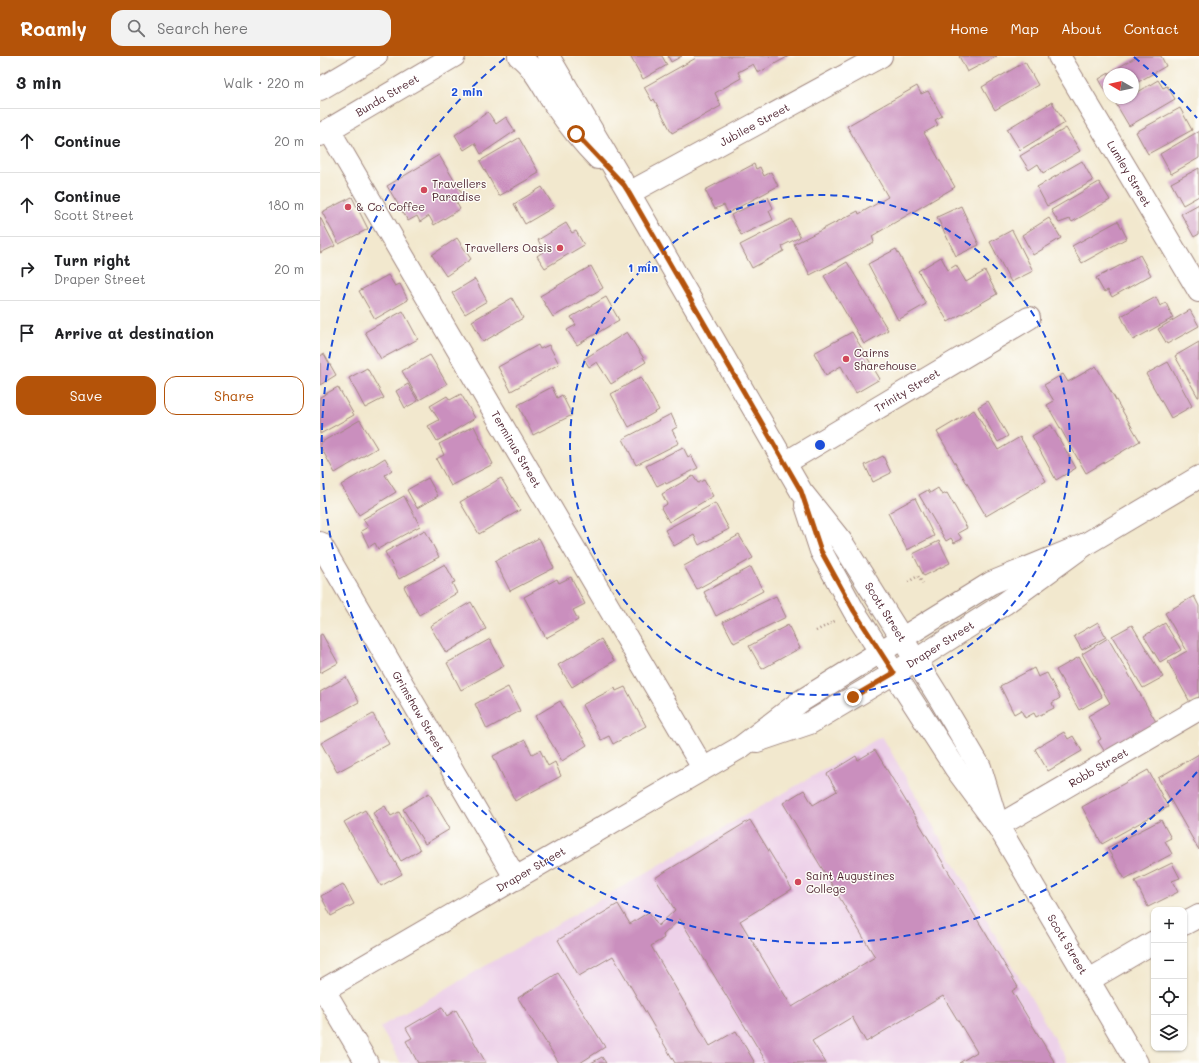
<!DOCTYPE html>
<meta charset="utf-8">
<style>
:root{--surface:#fff;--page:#f2f2f2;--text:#202124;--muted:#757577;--line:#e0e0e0;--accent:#b45309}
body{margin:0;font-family:Mali,sans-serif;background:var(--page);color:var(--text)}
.controls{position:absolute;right:12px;bottom:12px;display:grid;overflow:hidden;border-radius:8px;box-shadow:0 1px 3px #0004}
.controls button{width:36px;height:36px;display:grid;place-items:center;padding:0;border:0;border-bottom:1px solid var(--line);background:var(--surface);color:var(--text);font:20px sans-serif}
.compass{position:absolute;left:783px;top:12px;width:36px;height:36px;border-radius:50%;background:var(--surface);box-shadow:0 1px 3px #0004;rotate:279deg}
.stop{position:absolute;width:12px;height:12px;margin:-9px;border:3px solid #b45309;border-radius:50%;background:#fff}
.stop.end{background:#b45309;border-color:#fff;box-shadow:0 1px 4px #0008}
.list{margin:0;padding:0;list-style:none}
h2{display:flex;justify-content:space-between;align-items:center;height:52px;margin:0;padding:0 16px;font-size:17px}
h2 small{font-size:13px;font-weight:400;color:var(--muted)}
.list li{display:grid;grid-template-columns:26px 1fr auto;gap:12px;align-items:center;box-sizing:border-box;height:64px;padding:0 16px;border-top:1px solid var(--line)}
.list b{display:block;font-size:15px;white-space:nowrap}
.list p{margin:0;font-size:13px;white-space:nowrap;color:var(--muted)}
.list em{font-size:13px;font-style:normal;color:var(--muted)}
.actions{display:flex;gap:8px;padding:12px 16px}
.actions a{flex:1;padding:9px 0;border:1px solid var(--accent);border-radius:12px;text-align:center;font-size:14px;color:var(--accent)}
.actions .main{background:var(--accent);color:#fff}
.icon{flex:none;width:22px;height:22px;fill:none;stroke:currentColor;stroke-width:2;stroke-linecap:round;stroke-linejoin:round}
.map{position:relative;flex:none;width:879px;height:1007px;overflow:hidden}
header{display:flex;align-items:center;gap:24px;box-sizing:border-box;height:56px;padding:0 20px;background:var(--accent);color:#fff}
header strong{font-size:19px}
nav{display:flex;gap:22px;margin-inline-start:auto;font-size:14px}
.search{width:280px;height:36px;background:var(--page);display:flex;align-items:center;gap:10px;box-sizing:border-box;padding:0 14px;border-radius:12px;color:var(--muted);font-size:15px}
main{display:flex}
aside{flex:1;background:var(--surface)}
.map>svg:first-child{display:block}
.built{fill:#edd1e9}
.building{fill:#ca8fbe}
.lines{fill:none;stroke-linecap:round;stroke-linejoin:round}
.minor-casing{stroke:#9e847c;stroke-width:24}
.major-casing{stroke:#9e847c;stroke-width:24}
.path{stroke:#9e847c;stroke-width:2.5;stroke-dasharray:1 3;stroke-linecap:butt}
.minor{stroke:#fff;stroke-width:22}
.major{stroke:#fff;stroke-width:22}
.route{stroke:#b45309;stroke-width:5}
.ring{fill:none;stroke:#1d4ed8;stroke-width:2;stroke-dasharray:7 5}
.poi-dot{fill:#d1495b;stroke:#fdfcf7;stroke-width:1.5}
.labels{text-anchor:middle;stroke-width:3;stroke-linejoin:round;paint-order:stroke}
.street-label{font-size:11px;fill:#4a1f2b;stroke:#fdfcf7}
.poi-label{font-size:11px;fill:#4a1f2b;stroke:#fdfcf7;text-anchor:start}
.centre{fill:#1d4ed8;stroke:#fdfcf7;stroke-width:2}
.ring-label{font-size:12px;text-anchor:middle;font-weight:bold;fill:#1d4ed8;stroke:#fdfcf7;stroke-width:3;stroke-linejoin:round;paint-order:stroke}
</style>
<header>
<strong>Roamly</strong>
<div class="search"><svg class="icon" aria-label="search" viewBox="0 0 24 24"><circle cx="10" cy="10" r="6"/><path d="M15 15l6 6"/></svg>Search here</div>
<nav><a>Home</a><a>Map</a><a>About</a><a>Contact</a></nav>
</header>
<main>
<aside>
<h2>3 min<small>Walk · 220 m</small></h2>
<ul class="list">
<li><svg class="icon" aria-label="ahead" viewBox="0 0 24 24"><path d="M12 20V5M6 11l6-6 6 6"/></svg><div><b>Continue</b></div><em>20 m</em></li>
<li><svg class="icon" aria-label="ahead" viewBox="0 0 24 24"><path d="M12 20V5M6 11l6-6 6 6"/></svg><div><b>Continue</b><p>Scott Street</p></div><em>180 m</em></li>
<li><svg class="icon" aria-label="right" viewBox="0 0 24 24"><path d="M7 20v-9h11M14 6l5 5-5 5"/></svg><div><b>Turn right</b><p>Draper Street</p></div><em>20 m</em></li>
<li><svg class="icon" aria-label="arrive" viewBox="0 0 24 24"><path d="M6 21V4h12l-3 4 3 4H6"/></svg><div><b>Arrive at destination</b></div></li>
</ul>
<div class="actions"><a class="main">Save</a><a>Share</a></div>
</aside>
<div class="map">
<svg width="879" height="1007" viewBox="0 0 879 1007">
<rect width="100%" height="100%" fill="#fdfcf7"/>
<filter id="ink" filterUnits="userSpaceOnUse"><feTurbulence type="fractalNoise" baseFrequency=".025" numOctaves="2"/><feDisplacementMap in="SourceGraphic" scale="8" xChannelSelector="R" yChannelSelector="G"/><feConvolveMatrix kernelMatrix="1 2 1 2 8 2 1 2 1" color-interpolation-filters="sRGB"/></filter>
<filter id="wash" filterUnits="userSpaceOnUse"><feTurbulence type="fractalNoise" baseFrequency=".012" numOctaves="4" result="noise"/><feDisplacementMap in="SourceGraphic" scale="16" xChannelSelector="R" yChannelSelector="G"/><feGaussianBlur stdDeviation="0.9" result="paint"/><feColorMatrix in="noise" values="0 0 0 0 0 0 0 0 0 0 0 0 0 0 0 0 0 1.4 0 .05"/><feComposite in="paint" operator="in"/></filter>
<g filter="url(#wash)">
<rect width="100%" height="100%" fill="#f2e8ce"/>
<path class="built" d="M 562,680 L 748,1007 L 81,1007 L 60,971 Z"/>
<g id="blocks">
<path class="building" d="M 310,0 L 342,0 L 347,9 L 323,23 Z
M 348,0 L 362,0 L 351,6 Z
M 374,0 L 469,0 L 438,17 L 433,8 L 418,16 L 421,22 L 395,37 L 401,50 L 352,77 L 334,43 L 332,45 L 324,31 L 376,2 Z
M 639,0 L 677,0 L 647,16 Z
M 818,0 L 841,0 L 846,10 L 813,29 L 813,18 L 789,18 L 789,41 L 779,23 Z
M 705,6 L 718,29 L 675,54 L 662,31 Z
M 838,24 L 843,32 L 847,30 L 855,43 L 809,70 L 796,48 L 807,42 L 813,42 L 813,39 Z
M 597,30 L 601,38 L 608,35 L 622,60 L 615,64 L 618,69 L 604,77 L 635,131 L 552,180 L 554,186 L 490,219 L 474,188 L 538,155 L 539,158 L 568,141 L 527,70 Z
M 732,46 L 745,67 L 700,94 L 687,73 Z
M 860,52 L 872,74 L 828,98 L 816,76 Z
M 168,56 L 176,68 L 186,61 L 195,75 L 161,98 L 155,87 L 144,94 L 135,79 Z
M 746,72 L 760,95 L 723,117 L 718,108 L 709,114 L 700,100 Z
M 879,75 L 879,102 L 851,118 L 840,98 Z
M 199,82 L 219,117 L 179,140 L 160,105 Z
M 119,99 L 143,139 L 135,144 L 140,153 L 114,169 L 109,160 L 100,166 L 97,160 L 88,165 L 67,130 Z
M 762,105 L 773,125 L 727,150 L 717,131 Z
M 434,108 L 436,113 L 440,111 L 444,120 L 451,116 L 458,130 L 408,157 L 404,149 L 395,153 L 385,134 Z
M 879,112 L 879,140 L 863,149 L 851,127 Z
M 779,126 L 790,144 L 752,166 L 750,163 L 739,167 L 731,154 Z
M 222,131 L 234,151 L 205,168 L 194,148 Z
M 32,141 L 48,173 L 19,188 L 2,156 Z
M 448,141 L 453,152 L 449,155 L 453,164 L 421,179 L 411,159 Z
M 879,148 L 879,178 L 874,181 L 861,158 Z
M 641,150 L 659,189 L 636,200 L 617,161 Z
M 0,161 L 15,190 L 0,197 Z
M 729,162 L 741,182 L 713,199 L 702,179 Z
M 471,163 L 480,181 L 462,190 L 464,195 L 432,212 L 420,189 Z
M 798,165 L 807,182 L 762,207 L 752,190 Z
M 246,167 L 252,177 L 256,175 L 264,189 L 225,212 L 217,200 L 224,195 L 218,184 Z
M 692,174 L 713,215 L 691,226 L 670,186 Z
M 137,182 L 151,203 L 126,220 L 112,199 Z
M 576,193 L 606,248 L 578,264 L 548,208 Z
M 820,199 L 831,219 L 792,241 L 788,234 L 784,236 L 776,222 Z
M 621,201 L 628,214 L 636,209 L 646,226 L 665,215 L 677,238 L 628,266 L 598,215 Z
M 527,206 L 568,274 L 544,288 L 504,220 Z
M 271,210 L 283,232 L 233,261 L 220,240 Z
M 68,219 L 75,230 L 80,228 L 88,244 L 55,263 L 39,235 Z
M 155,223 L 167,245 L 145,258 L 132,237 Z
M 286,241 L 299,264 L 257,289 L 247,274 L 256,269 L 251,261 Z
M 836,241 L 840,250 L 846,247 L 853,262 L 813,284 L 801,260 Z
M 192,242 L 203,262 L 163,286 L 152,265 Z
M 870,254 L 879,270 L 847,288 L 838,273 Z
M 83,255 L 98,283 L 61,303 L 45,276 Z
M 307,276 L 326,306 L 291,328 L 277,306 L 269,311 L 264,303 Z
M 532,276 L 560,323 L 536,337 L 521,310 L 506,319 L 494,297 Z
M 879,286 L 879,341 L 878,341 L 855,300 Z
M 218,289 L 220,293 L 229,289 L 239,308 L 191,335 L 178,311 Z
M 4,298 L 16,319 L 0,329 L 0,300 Z
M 110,299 L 127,328 L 99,344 L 82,315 Z
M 848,306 L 872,350 L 851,362 L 826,318 Z
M 776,310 L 820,385 L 766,417 L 727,349 L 734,345 L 724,329 L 743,318 L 748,326 Z
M 47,312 L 64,342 L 45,352 L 29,322 Z
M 321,321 L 339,354 L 309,371 L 291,338 Z
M 88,328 L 98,345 L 85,352 L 76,335 Z
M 18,331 L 34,359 L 0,378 L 0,341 Z
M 232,331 L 237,342 L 242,339 L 252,359 L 213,379 L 198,349 Z
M 141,338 L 155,362 L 117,385 L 108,370 L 119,364 L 110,350 L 127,340 L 130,344 Z
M 668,345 L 688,380 L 678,386 L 658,351 Z
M 654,354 L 678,394 L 700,381 L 726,425 L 666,460 L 617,376 Z
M 351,358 L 357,371 L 352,374 L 359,387 L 316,409 L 303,383 Z
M 40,364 L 57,392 L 15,417 L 0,390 L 0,387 Z
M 731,369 L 756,412 L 736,424 L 712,380 Z
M 154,370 L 173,408 L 131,430 L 116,403 L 124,399 L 119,388 Z
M 363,391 L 368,401 L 371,399 L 378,412 L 346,428 L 345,426 L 337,430 L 326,410 Z
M 563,400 L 571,417 L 553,426 L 545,409 Z
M 65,402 L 72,414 L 65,419 L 76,436 L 39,459 L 21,429 Z
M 373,420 L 378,427 L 384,424 L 393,440 L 349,466 L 341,452 L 347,448 L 342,438 Z
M 108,422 L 118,440 L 97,452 L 87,434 Z
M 181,422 L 200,454 L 159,478 L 140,446 Z
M 618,432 L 622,439 L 627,437 L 647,472 L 638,477 L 642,483 L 634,487 L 631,482 L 626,485 L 599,439 L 608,434 L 610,437 Z
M 84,440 L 100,470 L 58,493 L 55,487 L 49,491 L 41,475 L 48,471 L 43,463 Z
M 595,442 L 614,480 L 587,494 L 568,457 Z
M 395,447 L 409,473 L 379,489 L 374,479 L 354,490 L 345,474 Z
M 105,474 L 119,501 L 79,523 L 65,496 Z
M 419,479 L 433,502 L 377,533 L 364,510 Z
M 219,482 L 234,512 L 190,535 L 175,505 Z
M 619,485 L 630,507 L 604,520 L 593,498 Z
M 125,508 L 135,526 L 132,527 L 137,537 L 99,559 L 84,531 Z
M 431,511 L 443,535 L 396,560 L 384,536 Z
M 251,521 L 265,548 L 253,554 L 258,564 L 226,582 L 204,541 L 237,523 L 239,527 Z
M 456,540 L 466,561 L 414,587 L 403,566 Z
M 874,540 L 879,550 L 879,641 L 870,646 L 848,606 L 867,595 L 845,557 Z
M 151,546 L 166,573 L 126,597 L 110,570 Z
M 778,566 L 786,581 L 762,594 L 754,580 Z
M 845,567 L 861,594 L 840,606 L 824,580 Z
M 468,569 L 480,592 L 442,613 L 429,590 Z
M 812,569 L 843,621 L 823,632 L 792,580 Z
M 2,578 L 18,607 L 0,617 L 0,579 Z
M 788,582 L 839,671 L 788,701 L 778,685 L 781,683 L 768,660 L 790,647 L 762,598 Z
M 170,583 L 184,610 L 141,634 L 127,607 Z
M 281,583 L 294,605 L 252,631 L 238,609 Z
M 759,601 L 782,641 L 759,654 L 736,614 Z
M 714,612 L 718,621 L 727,617 L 740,642 L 732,647 L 734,652 L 716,661 L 714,657 L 705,662 L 701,654 L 694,658 L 680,630 Z
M 26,621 L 39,646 L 0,667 L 0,636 Z
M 188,631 L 200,655 L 167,673 L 155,648 Z
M 305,631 L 326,670 L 293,688 L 289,680 L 281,684 L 262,649 L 295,632 L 296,635 Z
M 240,645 L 267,689 L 242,705 L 215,660 Z
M 53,658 L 69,688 L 17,716 L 1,687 Z
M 744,676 L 748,683 L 753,680 L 762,695 L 728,715 L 715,693 Z
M 205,684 L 212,698 L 220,694 L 228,710 L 235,706 L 241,720 L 195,745 L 173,700 Z
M 555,694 L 698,931 L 692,935 L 735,1007 L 639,1007 L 657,996 L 623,940 L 546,986 L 532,961 L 492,985 L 506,1007 L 447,1007 L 360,863 L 343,879 L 344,882 L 331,890 L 390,990 L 416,975 L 435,1007 L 355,1007 L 293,900 L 259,920 L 238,884 L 298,848 L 310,868 L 329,856 L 338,870 L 355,854 L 335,822 L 430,764 L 472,833 L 420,865 L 472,951 L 555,901 L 463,747 L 484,734 L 493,749 L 517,735 L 507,718 L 536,700 L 538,704 Z
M 879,698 L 879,794 L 838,722 Z
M 828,714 L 848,751 L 782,788 L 762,751 Z
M 109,737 L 130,773 L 105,788 L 83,753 Z
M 65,750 L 71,760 L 79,756 L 100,794 L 81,805 L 53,757 Z
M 45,754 L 82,818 L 61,830 L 24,766 Z
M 841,764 L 851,782 L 845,785 L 852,798 L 805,823 L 787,792 Z
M 852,807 L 860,822 L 852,825 L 858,836 L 828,851 L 815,825 Z
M 23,828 L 34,848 L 11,860 L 1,840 Z
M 238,917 L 285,991 L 260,1007 L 239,1007 L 198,942 Z
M 122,951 L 127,960 L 136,954 L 166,1007 L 98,1007 L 86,985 L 92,982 L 86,972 Z
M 282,1001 L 286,1007 L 271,1007 Z"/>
</g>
</g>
<g filter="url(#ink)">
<use href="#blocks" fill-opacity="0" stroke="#9e847c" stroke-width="1"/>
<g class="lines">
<g class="minor-casing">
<g id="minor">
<path d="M 199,0 C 215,12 224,33 235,49 C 248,68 262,86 278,102"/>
<path id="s1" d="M 228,0 L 309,137 L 481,435 L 521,485 L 620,643 L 660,711 L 678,770"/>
<path id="s2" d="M 739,0 L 879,235"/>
<path d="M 0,33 L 56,0"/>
<path id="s3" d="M 9,74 L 383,712"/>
<path id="s4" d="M 0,79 L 134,0"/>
<path id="s5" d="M 309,137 L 561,0"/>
<path id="s6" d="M 465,407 L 709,262"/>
<path id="s7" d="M 486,449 L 501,495 L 534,555 L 636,713 L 678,770 L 817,1007"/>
<path id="s8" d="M 0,487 L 196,823"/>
<path id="s9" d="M 678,770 L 879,653"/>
<path d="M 864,868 L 879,860"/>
<path d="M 769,924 L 834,886"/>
<path d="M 4,934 L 47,1007"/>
</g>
</g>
<g class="major-casing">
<g id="major">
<path id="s10" d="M 437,685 L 490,667 L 596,604 L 684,548 L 766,488 L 879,421"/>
<path id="s11" d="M 0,936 L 421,691 L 481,645 L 671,527 L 766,488"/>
</g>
</g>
<path class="path" d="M 588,526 L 598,520 L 604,530
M 496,575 L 515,565"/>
<use href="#minor" class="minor"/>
<use href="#major" class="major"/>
</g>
</g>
<g class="lines" filter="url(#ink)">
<path class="route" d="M 256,78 L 304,129 L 309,137 L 481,435 L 501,495 L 534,555 L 574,617 L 533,641"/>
</g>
<g class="ring">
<circle cx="500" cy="389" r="250"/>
<path d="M877 716A499 499 0 1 1 186 1M814 1A499 499 0 0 1 877 62"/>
</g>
<g class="poi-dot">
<circle cx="104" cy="134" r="4"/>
<circle cx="28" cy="151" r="4"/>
<circle cx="240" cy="192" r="4"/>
<circle cx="526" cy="303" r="4"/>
<circle cx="478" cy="826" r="4"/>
</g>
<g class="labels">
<g class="street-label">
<text dy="4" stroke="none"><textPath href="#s4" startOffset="78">Bunda Street</textPath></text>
<text dy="4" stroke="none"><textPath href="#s5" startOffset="143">Jubilee Street</textPath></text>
<text dy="4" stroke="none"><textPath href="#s2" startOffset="137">Lumley Street</textPath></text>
<text dy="4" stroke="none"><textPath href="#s6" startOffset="142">Trinity Street</textPath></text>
<text dy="4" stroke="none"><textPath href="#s3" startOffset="370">Terminus Street</textPath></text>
<text dy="4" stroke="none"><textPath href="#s1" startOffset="651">Scott Street</textPath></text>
<text dy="4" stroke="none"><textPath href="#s10" startOffset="208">Draper Street</textPath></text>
<text dy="4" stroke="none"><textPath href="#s8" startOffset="195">Grimshaw Street</textPath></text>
<text dy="4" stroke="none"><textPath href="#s9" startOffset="116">Robb Street</textPath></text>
<text dy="4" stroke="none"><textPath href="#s11" startOffset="244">Draper Street</textPath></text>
<text dy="4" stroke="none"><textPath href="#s7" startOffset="513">Scott Street</textPath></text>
</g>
<g class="poi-label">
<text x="112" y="132">Travellers<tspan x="112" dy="13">Paradise</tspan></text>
<text x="36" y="155">&amp; Co. Coffee</text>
<text x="232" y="196" text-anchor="end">Travellers Oasis</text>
<text x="534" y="301">Cairns<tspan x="534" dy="13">Sharehouse</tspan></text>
<text x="486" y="824">Saint Augustines<tspan x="486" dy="13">College</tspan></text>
</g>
</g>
<circle cx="500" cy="389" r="6" class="centre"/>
<g class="ring-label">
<text x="147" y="40">2 min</text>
<text x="323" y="216">1 min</text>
</g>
</svg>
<div class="controls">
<button>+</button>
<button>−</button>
<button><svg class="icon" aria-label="locate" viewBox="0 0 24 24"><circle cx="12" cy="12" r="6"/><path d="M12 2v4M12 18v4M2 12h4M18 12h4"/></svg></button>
<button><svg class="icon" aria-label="layers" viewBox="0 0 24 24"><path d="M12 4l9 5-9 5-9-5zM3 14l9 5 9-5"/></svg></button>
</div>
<svg class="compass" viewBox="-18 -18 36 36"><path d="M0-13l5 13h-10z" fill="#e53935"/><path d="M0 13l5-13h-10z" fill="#757577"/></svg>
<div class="stop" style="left:256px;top:78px"></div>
<div class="stop end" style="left:533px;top:641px"></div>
</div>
</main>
